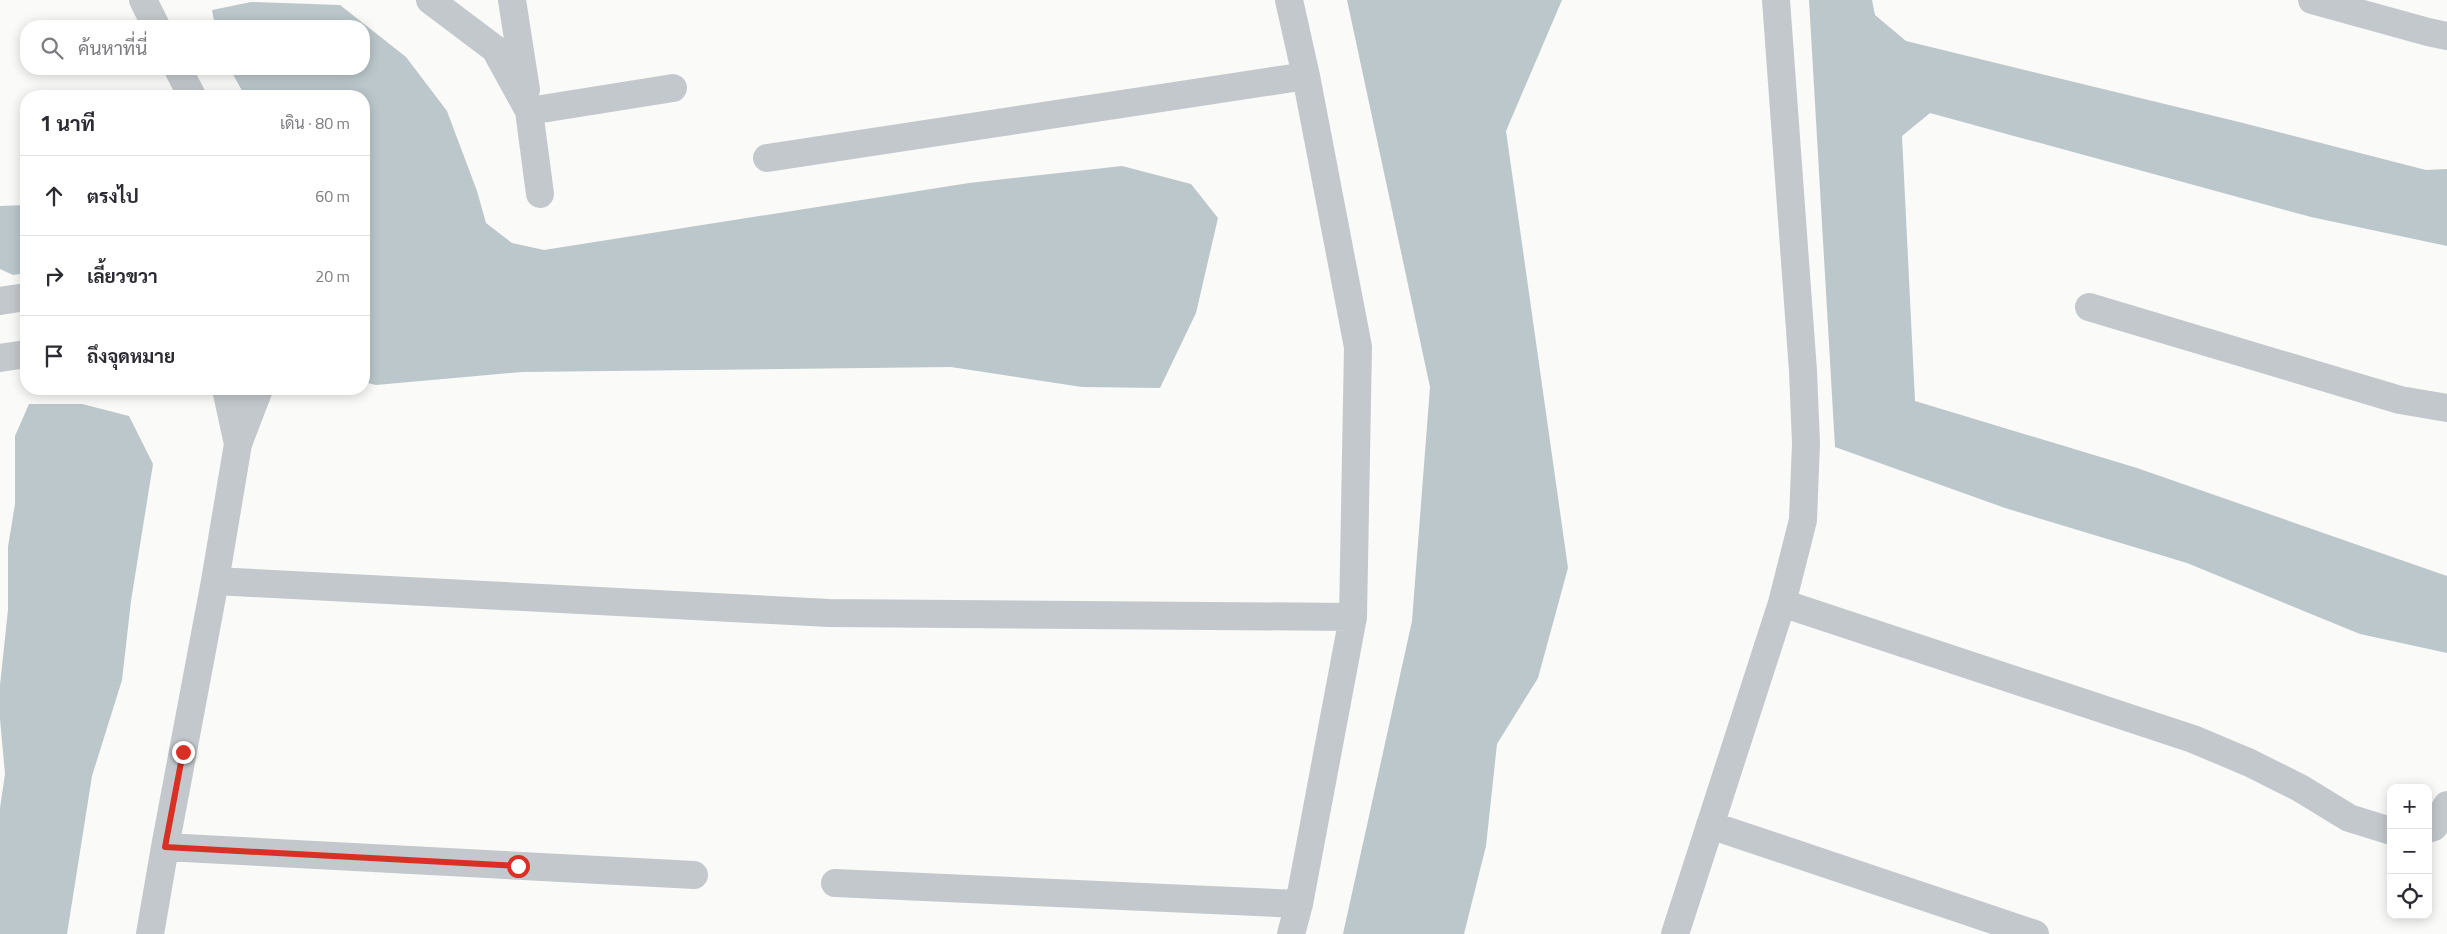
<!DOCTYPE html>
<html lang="th">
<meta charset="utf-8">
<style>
:root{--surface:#fff;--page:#f7f7f7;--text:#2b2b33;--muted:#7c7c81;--line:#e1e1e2}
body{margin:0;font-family:"Titillium Web",Sarabun,sans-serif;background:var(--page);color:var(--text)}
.controls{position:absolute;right:15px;bottom:15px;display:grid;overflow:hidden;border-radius:10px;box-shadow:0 2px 12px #0003}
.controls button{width:45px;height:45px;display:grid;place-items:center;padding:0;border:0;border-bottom:1px solid var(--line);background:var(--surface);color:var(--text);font:25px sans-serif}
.stop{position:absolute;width:15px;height:15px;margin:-11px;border:4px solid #d93025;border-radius:50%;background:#fff}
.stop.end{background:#d93025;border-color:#fff;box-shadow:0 1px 5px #0008}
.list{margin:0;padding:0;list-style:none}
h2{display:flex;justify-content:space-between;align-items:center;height:65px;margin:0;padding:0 20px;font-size:21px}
h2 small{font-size:16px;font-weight:400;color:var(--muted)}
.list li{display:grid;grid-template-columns:32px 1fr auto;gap:15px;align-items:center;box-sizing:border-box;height:80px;padding:0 20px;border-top:1px solid var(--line)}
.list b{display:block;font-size:19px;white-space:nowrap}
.list em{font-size:16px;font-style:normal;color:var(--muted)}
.icon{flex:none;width:28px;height:28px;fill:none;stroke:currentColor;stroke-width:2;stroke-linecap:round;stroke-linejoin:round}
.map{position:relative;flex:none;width:2447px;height:934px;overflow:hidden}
.search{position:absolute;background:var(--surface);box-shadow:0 2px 12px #0003;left:20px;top:20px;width:350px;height:55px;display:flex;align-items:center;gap:12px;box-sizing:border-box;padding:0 18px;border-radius:20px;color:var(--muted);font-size:19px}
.panel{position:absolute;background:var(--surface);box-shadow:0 2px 12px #0003;left:20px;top:90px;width:350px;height:305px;border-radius:20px}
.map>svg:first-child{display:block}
.water{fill:#bbc7cb}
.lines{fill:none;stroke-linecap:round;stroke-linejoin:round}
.minor{stroke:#c3c8cc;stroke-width:28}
.route{stroke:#d93025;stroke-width:6}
</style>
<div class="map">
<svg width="2447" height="934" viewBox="0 0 2447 934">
<rect width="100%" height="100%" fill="#fafaf8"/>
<path class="water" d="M 1347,0 L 1562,0 L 1506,131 L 1568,568 L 1538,678 L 1497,744 L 1486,846 L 1464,934 L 1343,934 L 1412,621 L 1430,387 Z
M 1809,0 L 1872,0 L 1875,15 L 1906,41 L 2239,122 L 2426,170 L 2447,169 L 2447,246 L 2311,217 L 1930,113 L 1902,136 L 1915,401 L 2137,468 L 2447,576 L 2447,653 L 2360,634 L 2187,563 L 2005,508 L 1835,447 Z
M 251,2 L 340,5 L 406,57 L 447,111 L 477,191 L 486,223 L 512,243 L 544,250 L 969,183 L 1122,166 L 1191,184 L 1218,218 L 1196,313 L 1160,388 L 1082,387 L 951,367 L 522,372 L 376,385 L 364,382 L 364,96 L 245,96 L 230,69 L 364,69 L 364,26 L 215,26 L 212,10 Z
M 26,205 L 26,273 L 13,275 L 0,269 L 0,206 Z
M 29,404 L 82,404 L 129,416 L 153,464 L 131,601 L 122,680 L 92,776 L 67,934 L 0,934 L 0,808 L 5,774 L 0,719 L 0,685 L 8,610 L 8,547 L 15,504 L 15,436 Z"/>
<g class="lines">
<path class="minor" d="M 143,0 L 156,26
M 430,0 L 495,49 L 529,111
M 512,0 L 526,90
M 1289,0 L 1306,76 L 1358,347 L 1353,617 L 1299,904 L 1291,934
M 2312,0 L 2428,32 L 2447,36
M 178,69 L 192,96
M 767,158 L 1306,76
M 540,194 L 529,111 L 673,88
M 0,301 L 26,297
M 2089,307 L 2400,400 L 2447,408
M 0,358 L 26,354
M 226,389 L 238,444 L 259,389
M 238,444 L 215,581 L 165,847 L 694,875
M 215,581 L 829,613 L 1353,617
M 1782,603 L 2193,739 L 2250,763 L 2300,788 L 2349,818 L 2391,831
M 1710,825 L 2035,934
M 2428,829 L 2434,827 L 2447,805
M 835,883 L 1299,904
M 150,934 L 165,847
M 1675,934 L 1782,603 L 1803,520 L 1806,443 L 1803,371 L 1776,0"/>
</g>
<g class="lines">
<path class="route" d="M 183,752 L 165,847 L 518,866"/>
</g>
</svg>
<div class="controls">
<button>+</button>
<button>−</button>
<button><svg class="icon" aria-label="locate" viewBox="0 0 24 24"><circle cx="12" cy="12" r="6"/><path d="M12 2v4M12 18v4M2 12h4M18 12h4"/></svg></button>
</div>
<div class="stop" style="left:518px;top:866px"></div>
<div class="stop end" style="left:183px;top:752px"></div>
<div class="search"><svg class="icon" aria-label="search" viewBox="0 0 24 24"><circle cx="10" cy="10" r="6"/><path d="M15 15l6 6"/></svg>ค้นหาที่นี่</div>
<section class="panel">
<h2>1 นาที<small>เดิน · 80 m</small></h2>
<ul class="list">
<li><svg class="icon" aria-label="ahead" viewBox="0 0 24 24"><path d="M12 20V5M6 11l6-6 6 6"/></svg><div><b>ตรงไป</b></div><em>60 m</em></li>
<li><svg class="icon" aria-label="right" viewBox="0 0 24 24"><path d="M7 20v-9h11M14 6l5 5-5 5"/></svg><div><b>เลี้ยวขวา</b></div><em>20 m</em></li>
<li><svg class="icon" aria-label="arrive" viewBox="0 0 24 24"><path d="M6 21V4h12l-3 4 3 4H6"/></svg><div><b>ถึงจุดหมาย</b></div></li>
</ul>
</section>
</div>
